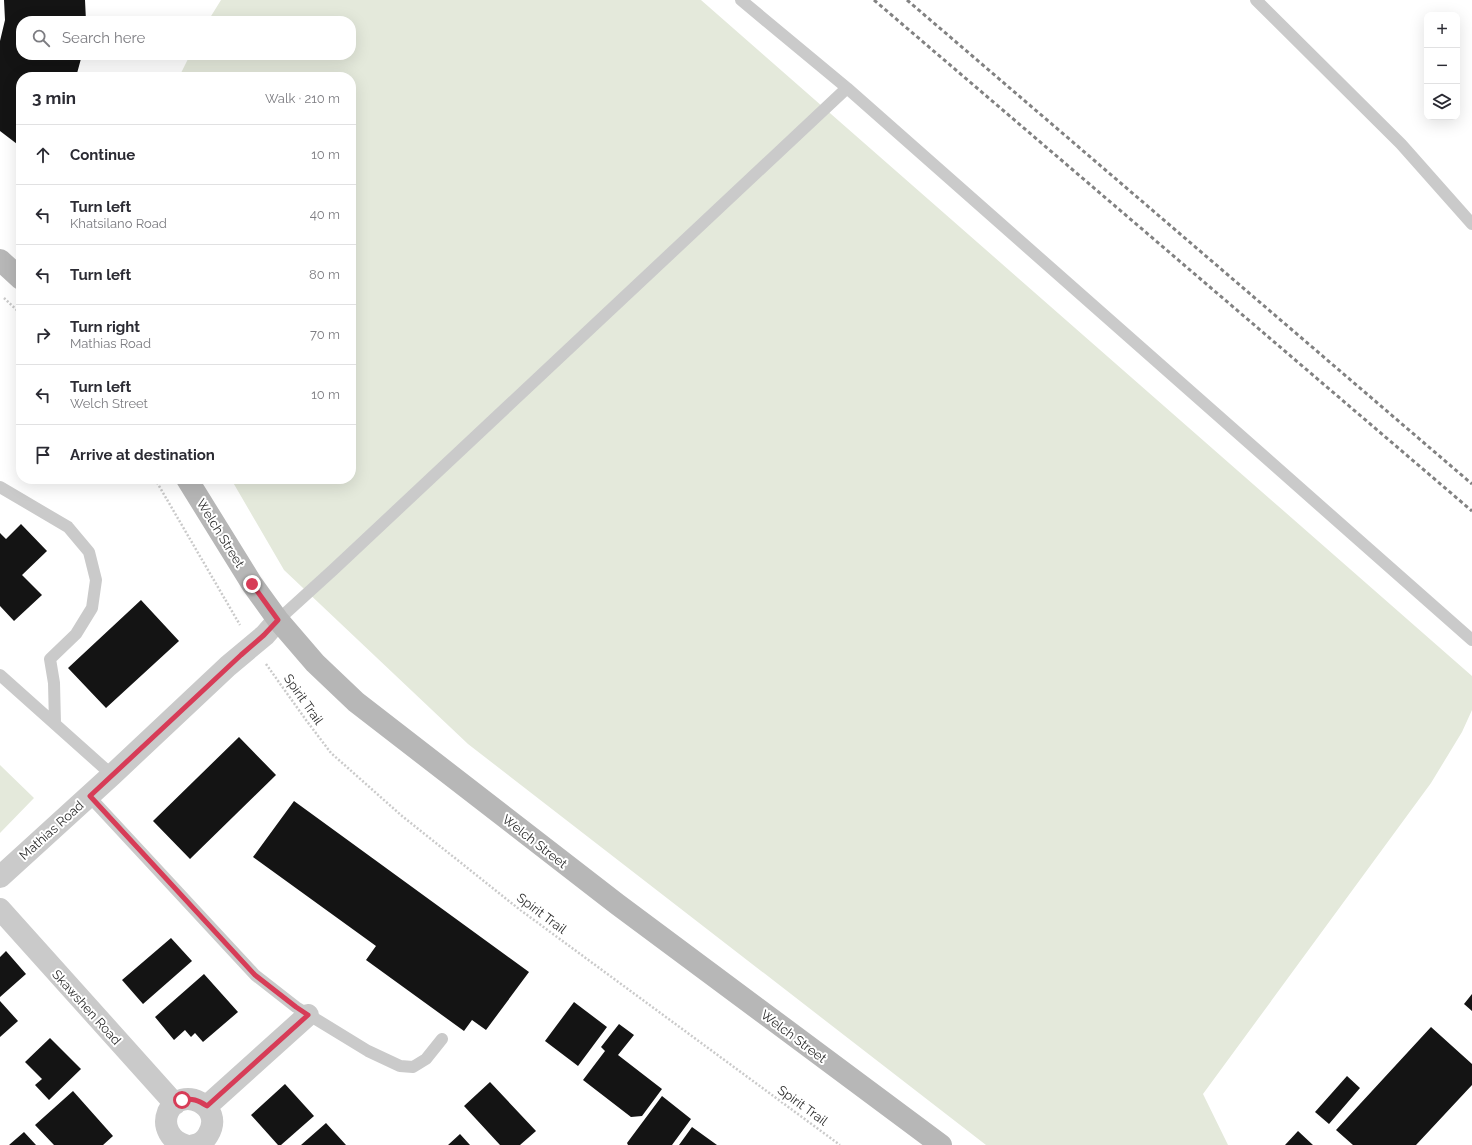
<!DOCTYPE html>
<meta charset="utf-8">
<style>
:root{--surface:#fff;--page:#f7f7f7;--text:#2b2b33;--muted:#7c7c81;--line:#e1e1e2}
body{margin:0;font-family:Raleway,sans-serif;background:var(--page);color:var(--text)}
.controls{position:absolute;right:12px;top:12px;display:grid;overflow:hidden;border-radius:8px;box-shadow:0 4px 16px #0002}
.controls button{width:36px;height:36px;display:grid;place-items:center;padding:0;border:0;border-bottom:1px solid var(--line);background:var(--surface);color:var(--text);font:20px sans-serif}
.stop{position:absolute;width:12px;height:12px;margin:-9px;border:3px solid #d73c57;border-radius:50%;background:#fff}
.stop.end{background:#d73c57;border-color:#fff;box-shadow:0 1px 4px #0008}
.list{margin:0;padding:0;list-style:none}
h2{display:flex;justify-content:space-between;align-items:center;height:52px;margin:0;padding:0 16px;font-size:17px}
h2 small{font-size:13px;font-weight:400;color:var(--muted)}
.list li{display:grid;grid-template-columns:26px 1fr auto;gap:12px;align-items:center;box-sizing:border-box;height:60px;padding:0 16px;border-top:1px solid var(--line)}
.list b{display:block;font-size:15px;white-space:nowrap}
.list p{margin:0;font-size:13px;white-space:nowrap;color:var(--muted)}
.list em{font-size:13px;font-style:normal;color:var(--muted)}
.icon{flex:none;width:22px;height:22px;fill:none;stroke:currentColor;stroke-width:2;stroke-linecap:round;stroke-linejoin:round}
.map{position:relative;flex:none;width:1472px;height:1145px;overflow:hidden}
.search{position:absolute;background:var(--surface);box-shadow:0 4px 16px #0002;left:16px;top:16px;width:340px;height:44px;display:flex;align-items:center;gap:10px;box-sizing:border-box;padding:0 14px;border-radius:16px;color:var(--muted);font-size:15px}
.panel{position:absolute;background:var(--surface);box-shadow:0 4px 16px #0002;left:16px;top:72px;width:340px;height:412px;border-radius:16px}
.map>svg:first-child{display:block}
.green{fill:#e4e9db}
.building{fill:#141414}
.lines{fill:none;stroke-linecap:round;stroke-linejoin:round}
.path{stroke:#cacaca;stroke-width:2.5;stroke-dasharray:2 2;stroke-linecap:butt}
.lane{stroke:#cacaca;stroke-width:12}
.street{stroke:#cacaca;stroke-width:22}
.secondary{stroke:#b7b7b7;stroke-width:22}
.rail{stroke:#828282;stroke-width:3;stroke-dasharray:4 3;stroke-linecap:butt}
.route{stroke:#d73c57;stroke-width:5}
.labels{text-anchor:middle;stroke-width:4;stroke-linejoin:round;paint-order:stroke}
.street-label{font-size:13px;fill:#2d2d2d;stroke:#fff}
</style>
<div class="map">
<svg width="1472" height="1145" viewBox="0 0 1472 1145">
<rect width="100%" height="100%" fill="#fff"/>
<path class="green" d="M 221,0 L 701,0 L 1472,676 L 1472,710 L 1462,732 L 1431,783 L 1203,1094 L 1228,1145 L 986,1145 L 468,744 L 284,570 L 231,479 L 351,479 L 351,77 L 179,77 L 190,55 L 351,55 L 351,21 L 208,21 Z
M 0,765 L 34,798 L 0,833 Z"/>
<path class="building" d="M 4,0 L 85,0 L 86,21 L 21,21 L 21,55 L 82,55 L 76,77 L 21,77 L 21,147 L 0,131 L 0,41 L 5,20 Z
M 21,524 L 47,551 L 22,575 L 42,595 L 14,621 L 0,606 L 0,533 L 6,539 Z
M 141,600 L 179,641 L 106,708 L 68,668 Z
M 239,737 L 276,775 L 190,859 L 153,821 Z
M 294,801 L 529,972 L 486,1030 L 472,1020 L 464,1031 L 366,960 L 376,946 L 253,857 Z
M 171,938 L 192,961 L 143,1004 L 122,980 Z
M 6,951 L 26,974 L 0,997 L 0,957 Z
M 204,974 L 238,1012 L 203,1042 L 195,1033 L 191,1037 L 185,1030 L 174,1040 L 155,1017 Z
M 1472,994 L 1472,1011 L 1464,1004 Z
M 0,1001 L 18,1021 L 0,1037 Z
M 574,1002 L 607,1027 L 578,1066 L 545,1041 Z
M 619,1024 L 634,1035 L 618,1055 L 662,1089 L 642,1116 L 631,1117 L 583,1080 L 605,1051 L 601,1047 Z
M 1431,1027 L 1472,1064 L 1472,1085 L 1416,1145 L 1353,1145 L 1336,1130 Z
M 50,1038 L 81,1069 L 49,1100 L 35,1085 L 42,1079 L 25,1062 Z
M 1347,1076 L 1360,1088 L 1329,1124 L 1315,1112 Z
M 490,1082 L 536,1131 L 520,1145 L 500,1145 L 464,1106 Z
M 285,1084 L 314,1116 L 281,1145 L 278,1145 L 251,1115 Z
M 73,1091 L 113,1136 L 103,1145 L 54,1145 L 35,1125 Z
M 662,1096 L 691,1119 L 672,1145 L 628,1145 L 627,1143 Z
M 326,1123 L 346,1145 L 301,1145 Z
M 692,1127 L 717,1145 L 679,1145 Z
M 1298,1131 L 1313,1145 L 1285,1145 Z
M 24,1132 L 36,1145 L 9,1145 Z
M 460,1134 L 470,1145 L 448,1145 Z"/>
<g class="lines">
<path class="path" d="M 4,298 L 21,314
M 155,479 L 240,625
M 266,664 L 306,720 L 331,753 L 402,816 L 519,909 L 840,1145"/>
<path class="lane" d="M 741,0 L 847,88 L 1472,640
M 1256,0 L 1401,144 L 1472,224
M 0,487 L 68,527 L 89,552 L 96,580 L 92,608 L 76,634 L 50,659 L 54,683 L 55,724
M 278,620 L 333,570 L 847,88
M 0,675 L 112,775
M 89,796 L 255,975 L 296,1007 L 368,1051 L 400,1066 L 413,1067 L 426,1059 L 442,1039"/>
<path class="street" d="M 0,877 L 112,775 L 228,666 L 265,635 L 278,620
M 0,909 L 175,1104
M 207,1106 L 308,1015
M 185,1145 C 171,1141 162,1127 168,1112 C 181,1084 226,1106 208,1135 C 205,1140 200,1144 194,1145"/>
<path class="secondary" d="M 0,260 L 21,279
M 187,479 L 252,584 L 278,620 L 315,663 L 356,702 L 617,904 L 941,1145"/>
<path class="rail" d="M 874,0 L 1472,511
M 907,0 L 1472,484"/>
</g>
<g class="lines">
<path class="route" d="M 182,1100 C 192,1098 198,1100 207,1106 L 308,1015 L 296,1007 L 255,975 L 90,796 L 241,655 L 264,635 L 278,620 L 252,584"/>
</g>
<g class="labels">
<g class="street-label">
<text transform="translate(221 533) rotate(58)" y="5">Welch Street</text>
<text transform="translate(304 699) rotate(55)" y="5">Spirit Trail</text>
<text transform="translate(51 830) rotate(-42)" y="5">Mathias Road</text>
<text transform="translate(535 841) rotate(38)" y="5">Welch Street</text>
<text transform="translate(542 913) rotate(37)" y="5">Spirit Trail</text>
<text transform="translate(87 1007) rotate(48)" y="5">Skawshen Road</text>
<text transform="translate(794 1036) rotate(37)" y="5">Welch Street</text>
<text transform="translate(803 1105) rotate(36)" y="5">Spirit Trail</text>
</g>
</g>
</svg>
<div class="controls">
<button>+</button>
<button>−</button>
<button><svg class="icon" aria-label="layers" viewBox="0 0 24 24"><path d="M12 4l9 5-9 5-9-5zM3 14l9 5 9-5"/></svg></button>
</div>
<div class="stop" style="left:182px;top:1100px"></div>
<div class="stop end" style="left:252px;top:584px"></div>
<div class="search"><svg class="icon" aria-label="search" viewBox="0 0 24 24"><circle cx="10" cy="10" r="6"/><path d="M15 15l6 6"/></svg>Search here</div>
<section class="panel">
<h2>3 min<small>Walk · 210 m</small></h2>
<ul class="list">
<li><svg class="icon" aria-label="ahead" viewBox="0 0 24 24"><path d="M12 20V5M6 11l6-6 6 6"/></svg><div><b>Continue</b></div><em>10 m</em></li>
<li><svg class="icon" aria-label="left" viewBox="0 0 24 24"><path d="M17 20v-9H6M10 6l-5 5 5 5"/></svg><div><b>Turn left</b><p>Khatsilano Road</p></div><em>40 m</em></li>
<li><svg class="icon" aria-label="left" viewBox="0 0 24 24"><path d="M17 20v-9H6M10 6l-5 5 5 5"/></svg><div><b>Turn left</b></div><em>80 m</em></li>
<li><svg class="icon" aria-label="right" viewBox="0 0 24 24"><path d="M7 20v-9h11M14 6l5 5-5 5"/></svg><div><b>Turn right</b><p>Mathias Road</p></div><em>70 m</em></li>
<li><svg class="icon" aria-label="left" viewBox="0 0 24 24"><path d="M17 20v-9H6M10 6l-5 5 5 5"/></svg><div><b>Turn left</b><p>Welch Street</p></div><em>10 m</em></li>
<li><svg class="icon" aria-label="arrive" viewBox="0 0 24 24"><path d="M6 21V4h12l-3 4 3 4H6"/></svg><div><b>Arrive at destination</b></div></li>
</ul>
</section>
</div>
